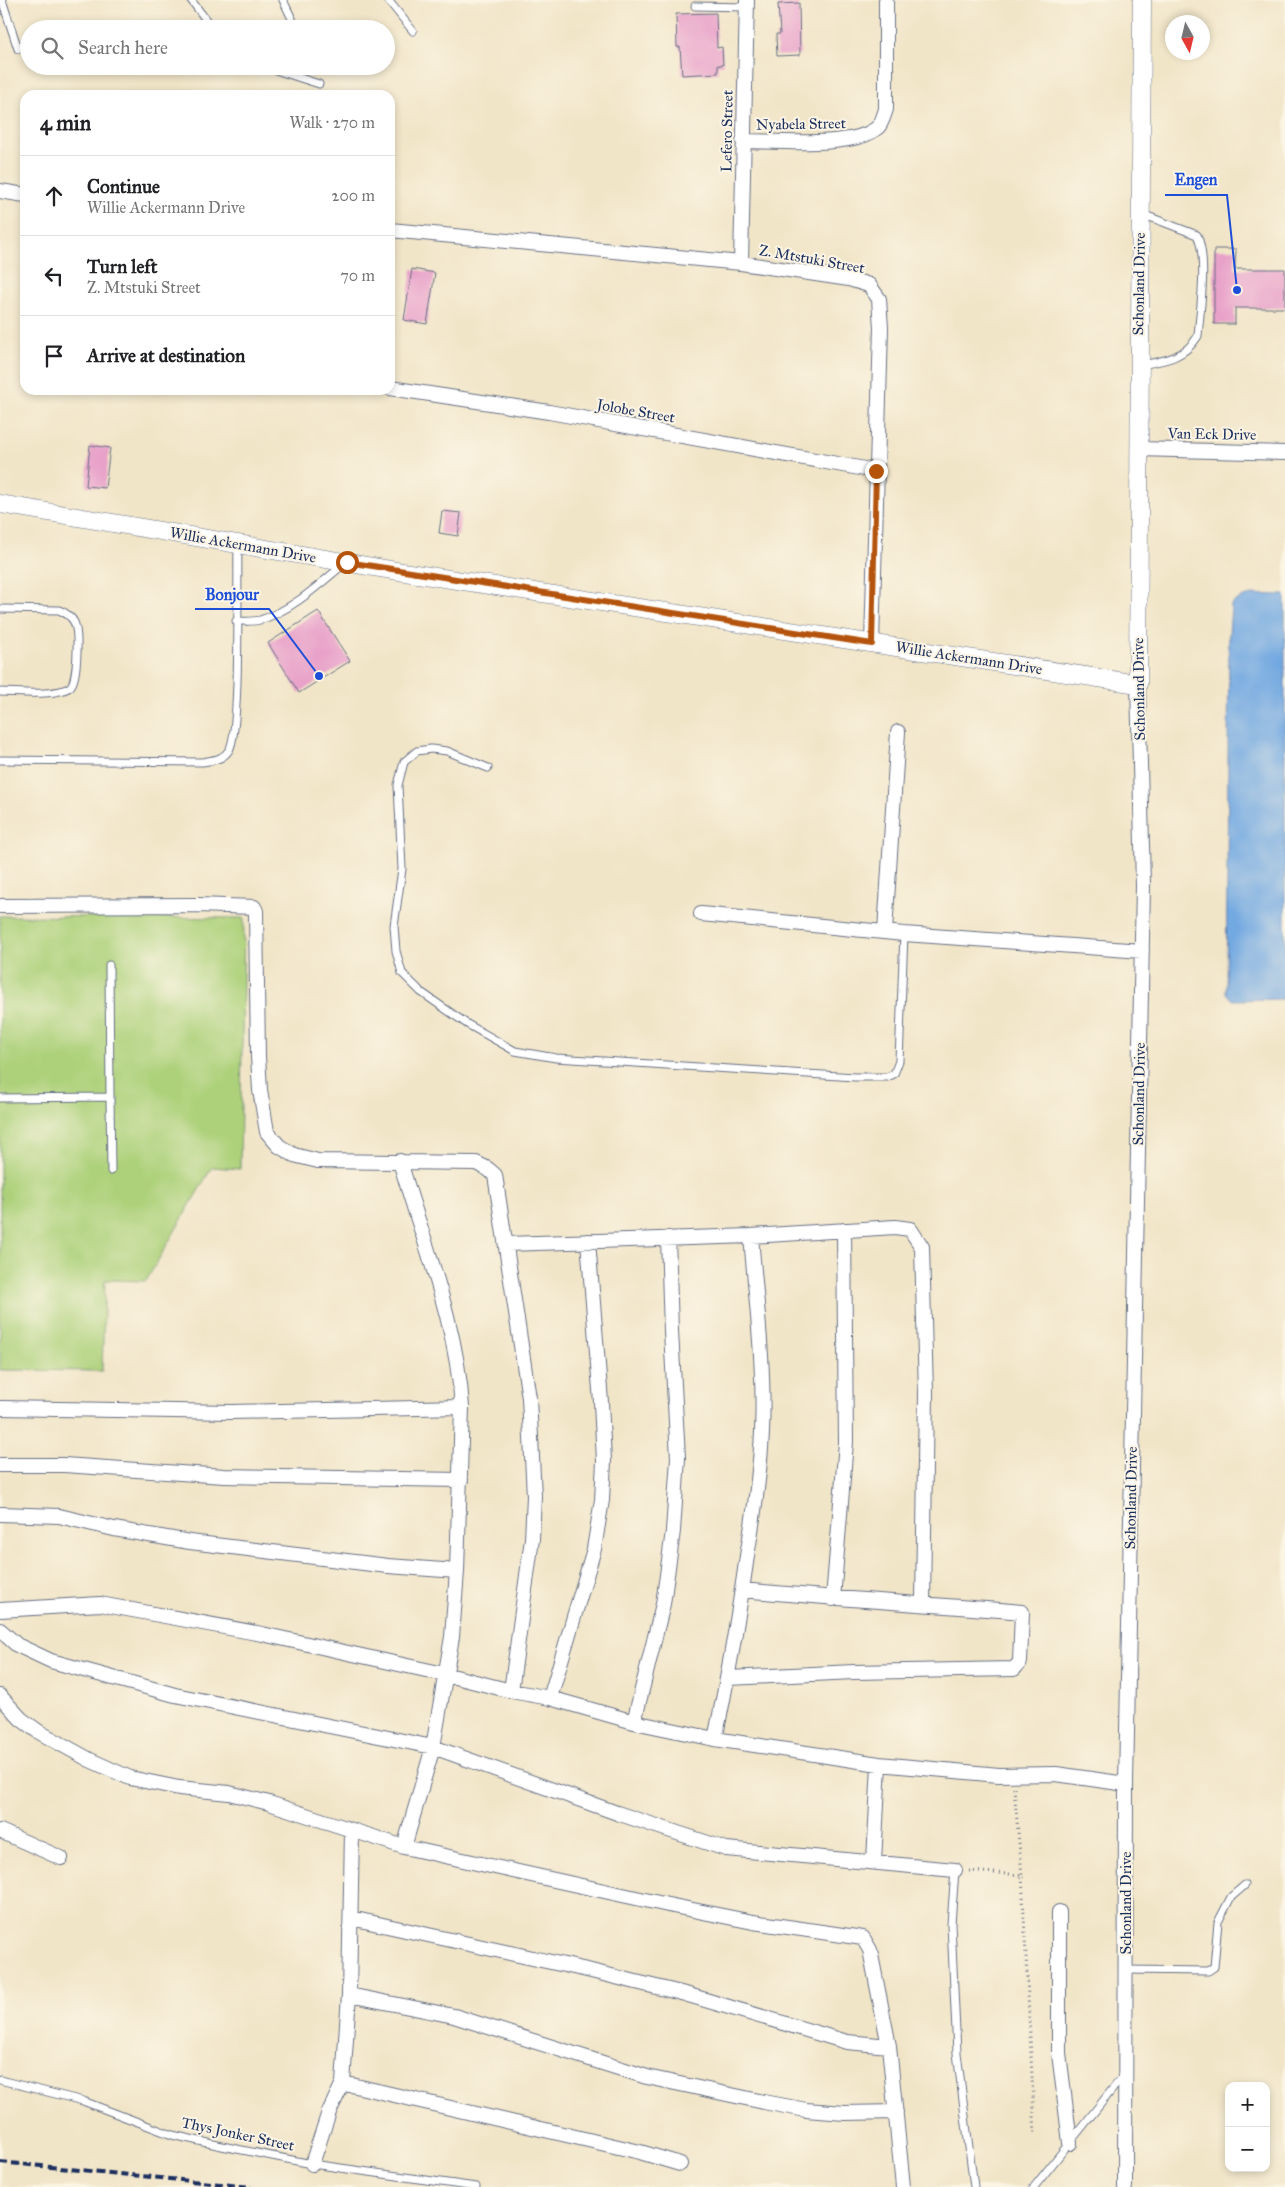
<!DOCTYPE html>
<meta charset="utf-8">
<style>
:root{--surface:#fff;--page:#f2f2f2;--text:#202124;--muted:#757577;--line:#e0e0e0}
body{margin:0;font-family:"IM FELL Great Primer",serif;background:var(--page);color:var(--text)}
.controls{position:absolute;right:15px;bottom:15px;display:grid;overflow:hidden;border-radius:10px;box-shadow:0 2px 8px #0003}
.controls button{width:45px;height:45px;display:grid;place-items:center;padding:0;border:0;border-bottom:1px solid var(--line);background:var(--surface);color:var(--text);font:25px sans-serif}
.compass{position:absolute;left:1165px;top:15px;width:45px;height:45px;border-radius:50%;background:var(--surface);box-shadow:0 2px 8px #0003;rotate:172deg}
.stop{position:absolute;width:15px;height:15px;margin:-11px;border:4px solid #b45309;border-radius:50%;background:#fff}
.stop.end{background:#b45309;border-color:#fff;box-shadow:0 1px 5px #0008}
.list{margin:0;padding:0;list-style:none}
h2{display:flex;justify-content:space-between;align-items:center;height:65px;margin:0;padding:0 20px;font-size:21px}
h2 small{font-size:16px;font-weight:400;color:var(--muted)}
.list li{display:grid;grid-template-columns:32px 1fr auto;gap:15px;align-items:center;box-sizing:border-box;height:80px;padding:0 20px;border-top:1px solid var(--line)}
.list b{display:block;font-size:19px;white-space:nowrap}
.list p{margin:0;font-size:16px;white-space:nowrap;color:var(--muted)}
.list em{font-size:16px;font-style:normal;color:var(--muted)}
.icon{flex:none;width:28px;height:28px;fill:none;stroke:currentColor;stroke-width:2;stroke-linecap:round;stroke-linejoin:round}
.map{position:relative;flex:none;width:1285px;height:2187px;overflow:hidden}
.search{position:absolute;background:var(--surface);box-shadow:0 2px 8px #0003;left:20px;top:20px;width:375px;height:55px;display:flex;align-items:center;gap:12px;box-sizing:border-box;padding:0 18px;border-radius:28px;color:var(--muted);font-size:19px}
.panel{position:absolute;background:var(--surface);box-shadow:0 2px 8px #0003;left:20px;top:90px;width:375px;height:305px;border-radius:15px}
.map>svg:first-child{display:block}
.green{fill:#add17a;stroke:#64806c}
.water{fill:#73a9e1;stroke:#476ca0}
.building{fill:#e8a1c9}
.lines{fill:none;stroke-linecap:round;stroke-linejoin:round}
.service-casing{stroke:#666f83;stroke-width:9}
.minor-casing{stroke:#666f83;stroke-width:16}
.tertiary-casing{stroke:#666f83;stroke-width:19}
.path{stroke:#666f83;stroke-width:3;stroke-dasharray:1 4;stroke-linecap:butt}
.service{stroke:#fff;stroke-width:7}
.minor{stroke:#fff;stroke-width:14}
.tertiary{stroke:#fff;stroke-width:18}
.rail{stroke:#1b2f5e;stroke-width:4;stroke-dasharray:8 4;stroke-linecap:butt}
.route{stroke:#b45309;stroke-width:6}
.labels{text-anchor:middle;stroke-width:4;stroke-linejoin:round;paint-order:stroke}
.street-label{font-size:15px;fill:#1b2f5e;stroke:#fcf5e5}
.leader{fill:none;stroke:#1d4ed8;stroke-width:2}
.callout-dot{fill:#1d4ed8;stroke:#fcf5e5;stroke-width:2}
.callout-label{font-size:16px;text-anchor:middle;font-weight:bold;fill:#1d4ed8;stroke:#fcf5e5;stroke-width:4;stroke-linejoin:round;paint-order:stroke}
</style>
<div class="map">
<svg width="1285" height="2187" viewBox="0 0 1285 2187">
<rect width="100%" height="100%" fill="#fcf5e5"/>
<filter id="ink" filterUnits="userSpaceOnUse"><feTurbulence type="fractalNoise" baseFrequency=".02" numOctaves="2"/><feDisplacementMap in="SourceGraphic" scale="10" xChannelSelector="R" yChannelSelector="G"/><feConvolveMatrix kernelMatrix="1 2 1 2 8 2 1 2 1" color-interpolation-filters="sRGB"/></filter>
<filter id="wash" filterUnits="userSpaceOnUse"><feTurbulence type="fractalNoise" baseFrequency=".0096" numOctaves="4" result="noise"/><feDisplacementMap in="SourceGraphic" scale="20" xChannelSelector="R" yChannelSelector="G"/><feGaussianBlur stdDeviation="1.12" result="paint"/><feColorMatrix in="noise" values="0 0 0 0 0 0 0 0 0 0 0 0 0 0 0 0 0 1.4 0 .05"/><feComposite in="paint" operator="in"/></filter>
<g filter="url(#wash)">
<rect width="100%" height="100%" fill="#f1e5c8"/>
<path class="green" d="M 0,916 L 244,918 L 240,1169 L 212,1167 L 146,1281 L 105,1280 L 102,1371 L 0,1370 Z"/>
<path class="water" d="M 1285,595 L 1285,999 L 1232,1000 L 1226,993 L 1229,634 L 1231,605 C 1245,591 1266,595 1285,595 Z"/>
<g id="blocks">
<path class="building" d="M 799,3 L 800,55 L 777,56 L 776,34 L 780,34 L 778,4 Z
M 716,13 L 717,48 L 722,47 L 723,65 L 718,65 L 718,73 L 682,75 L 680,47 L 677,47 L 676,14 Z
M 1214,249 L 1236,249 L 1235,269 L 1285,269 L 1285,308 L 1235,308 L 1235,324 L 1214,324 Z
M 412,269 L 435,273 L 427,324 L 404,320 Z
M 90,445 L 110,448 L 105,488 L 86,486 Z
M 442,511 L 461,513 L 458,536 L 439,533 Z
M 318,611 L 350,661 L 299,693 L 268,643 Z"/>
</g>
</g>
<g filter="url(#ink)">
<use href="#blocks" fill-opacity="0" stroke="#666f83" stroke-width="1"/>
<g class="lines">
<g class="service-casing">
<path id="service" d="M 2,0 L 18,49
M 191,0 L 213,29
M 283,0 L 293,21 L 294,29
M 388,0 L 413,31
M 695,6 L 747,7
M 263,66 L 319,84
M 1140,365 C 1164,361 1185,358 1198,336 C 1200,310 1208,258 1197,235 L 1142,214
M 0,609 L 59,610 C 66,613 71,616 74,622 C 79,632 78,680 70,687 C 56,697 17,692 0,692
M 236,621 C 244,621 252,622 260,620 C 291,611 320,584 344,564
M 0,760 L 202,762 C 213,760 223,760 229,750 C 241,734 237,576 238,544
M 488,768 L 447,751 L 431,749 L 417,751 L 404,762 L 398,785 L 402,869 L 394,926 L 396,951 L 402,973 L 421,992 L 467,1024 L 515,1051 L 556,1058 L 855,1077 L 887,1077 L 894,1074 L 899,1061 L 904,934
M 109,965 L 110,1097
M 0,1098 L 110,1097 L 111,1171
M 955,1870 L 951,1924 L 957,2053 L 974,2187
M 1125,1970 L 1208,1971 L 1214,1967 L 1218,1922 L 1231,1897 L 1245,1885
M 0,2080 L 83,2101 L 172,2135 L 222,2146 L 312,2164 L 476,2187
M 1034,2187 L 1123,2076"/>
</g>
<g class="minor-casing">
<path id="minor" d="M 743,141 C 775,141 855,149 878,127 C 882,123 884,115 886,109 L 886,0
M 0,191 L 25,195
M 390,230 L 741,263 L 849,279 L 869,285 L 879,299 L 881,328 L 872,643
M 741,263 L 747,0
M 390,388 L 549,412 L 876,471
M 1138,449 L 1285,453
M 0,906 L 197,905 L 254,907 L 256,911 L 258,1056 L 260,1090 L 267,1132 L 279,1146 L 294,1155 L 318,1161 L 476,1163 L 488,1169 L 495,1175 L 529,1398 L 534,1496 L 532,1539 L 511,1691
M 701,914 L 904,934 L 1142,951
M 885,931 L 898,732
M 400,1161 C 423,1242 457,1322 462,1407 L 457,1571 L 452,1637 L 433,1747 L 404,1847
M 507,1244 L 751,1236 L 895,1227 L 910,1229 L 922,1247 L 926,1393 L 923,1603
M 0,1408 L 232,1412 L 462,1407
M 0,1465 L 64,1465 L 224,1476 L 461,1480
M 0,1514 L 59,1516 L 114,1529 L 190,1542 L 388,1566 L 457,1571
M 833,1599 L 846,1442 L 844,1230
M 0,1610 L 100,1604 L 262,1634 L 444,1674 L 511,1691 L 550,1698 L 634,1722 L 715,1739 C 728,1678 738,1618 747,1556 C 754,1515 760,1474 762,1432 C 765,1367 756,1301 751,1236
M 0,1630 L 17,1645 L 51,1661 L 175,1695 L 433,1747 L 617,1813 L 726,1849 L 955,1870
M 728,1678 L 854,1672 L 1014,1669 L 1020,1662 L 1022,1612 C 929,1604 835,1599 742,1590
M 0,1696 L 21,1719 L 39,1732 L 90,1760 L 130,1778 L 179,1788 L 229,1793 L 269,1803 L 404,1847 L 668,1905 L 753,1922 L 863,1938 L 870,1950 L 889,2046 L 903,2187
M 550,1698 L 594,1549 L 602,1500 L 604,1461 L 601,1402 L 588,1241
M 634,1722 L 663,1604 L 673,1531 L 678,1458 L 671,1331 L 668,1238
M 715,1739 L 879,1764 L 999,1775 L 1056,1774 L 1126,1784
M 0,1831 L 61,1858
M 874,1862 L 879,1764
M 1059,1912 L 1059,2053 L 1070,2143
M 351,1918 L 587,1970 L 685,1994 L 847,2042 L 889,2046
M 349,1995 L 454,2016 L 647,2077 L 764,2102 L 806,2110 L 845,2113 L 896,2112
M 343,2083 L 640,2152 L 680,2164
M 312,2164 L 329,2112 L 343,2083 L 349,1995 L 352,1831
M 1125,2187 L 1126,1784 L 1143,885 L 1138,684"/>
</g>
<g class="tertiary-casing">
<path id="tertiary" d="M 0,504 L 397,571 L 1138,684 L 1142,0"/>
</g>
<path class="path" d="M 1014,1788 L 1022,1875
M 969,1871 L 1022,1875 L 1035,2136"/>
<use href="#service" class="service"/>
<use href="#minor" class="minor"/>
<use href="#tertiary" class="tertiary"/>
<path class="rail" d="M 0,2162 L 251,2187"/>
</g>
</g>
<g class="lines" filter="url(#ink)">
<path class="route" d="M 347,562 L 872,644 L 876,471"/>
</g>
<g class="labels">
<g class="street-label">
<text transform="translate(801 124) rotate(-1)" y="5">Nyabela Street</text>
<text transform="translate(727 131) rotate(-89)" y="5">Lefero Street</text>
<text transform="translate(812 259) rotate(10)" y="5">Z. Mtstuki Street</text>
<text transform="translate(1139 284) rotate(-89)" y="5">Schonland Drive</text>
<text transform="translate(636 411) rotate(10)" y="5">Jolobe Street</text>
<text transform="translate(1212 434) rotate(1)" y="5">Van Eck Drive</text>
<text transform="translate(243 545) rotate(10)" y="5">Willie Ackermann Drive</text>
<text transform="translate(969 658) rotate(9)" y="5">Willie Ackermann Drive</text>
<text transform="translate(1139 689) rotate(-91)" y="5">Schonland Drive</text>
<text transform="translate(1139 1094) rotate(-89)" y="5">Schonland Drive</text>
<text transform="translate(1131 1498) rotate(-89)" y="5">Schonland Drive</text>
<text transform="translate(1126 1903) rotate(-90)" y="5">Schonland Drive</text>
<text transform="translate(238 2134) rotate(12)" y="5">Thys Jonker Street</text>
</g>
</g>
<path class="leader" d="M1237 290L1227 195H1165M319 676L269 609H195"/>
<g class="callout-dot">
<circle cx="1237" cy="290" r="5"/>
<circle cx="319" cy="676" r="5"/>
</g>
<g class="callout-label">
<text x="1196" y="185">Engen</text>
<text x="232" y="600">Bonjour</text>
</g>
</svg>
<div class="controls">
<button>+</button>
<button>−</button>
</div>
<svg class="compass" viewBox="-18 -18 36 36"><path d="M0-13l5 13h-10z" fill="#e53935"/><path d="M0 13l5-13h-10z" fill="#757577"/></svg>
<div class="stop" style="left:347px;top:562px"></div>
<div class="stop end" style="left:876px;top:471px"></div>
<div class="search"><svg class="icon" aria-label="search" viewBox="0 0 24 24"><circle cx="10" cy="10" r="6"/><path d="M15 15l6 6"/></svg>Search here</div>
<section class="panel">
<h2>4 min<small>Walk · 270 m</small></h2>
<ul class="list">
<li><svg class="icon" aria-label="ahead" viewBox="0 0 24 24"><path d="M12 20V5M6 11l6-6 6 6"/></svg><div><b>Continue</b><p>Willie Ackermann Drive</p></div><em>200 m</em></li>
<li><svg class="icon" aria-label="left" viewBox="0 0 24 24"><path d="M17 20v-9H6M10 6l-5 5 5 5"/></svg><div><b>Turn left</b><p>Z. Mtstuki Street</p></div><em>70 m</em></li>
<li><svg class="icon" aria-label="arrive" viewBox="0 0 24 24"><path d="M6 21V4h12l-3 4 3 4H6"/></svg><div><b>Arrive at destination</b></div></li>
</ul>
</section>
</div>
